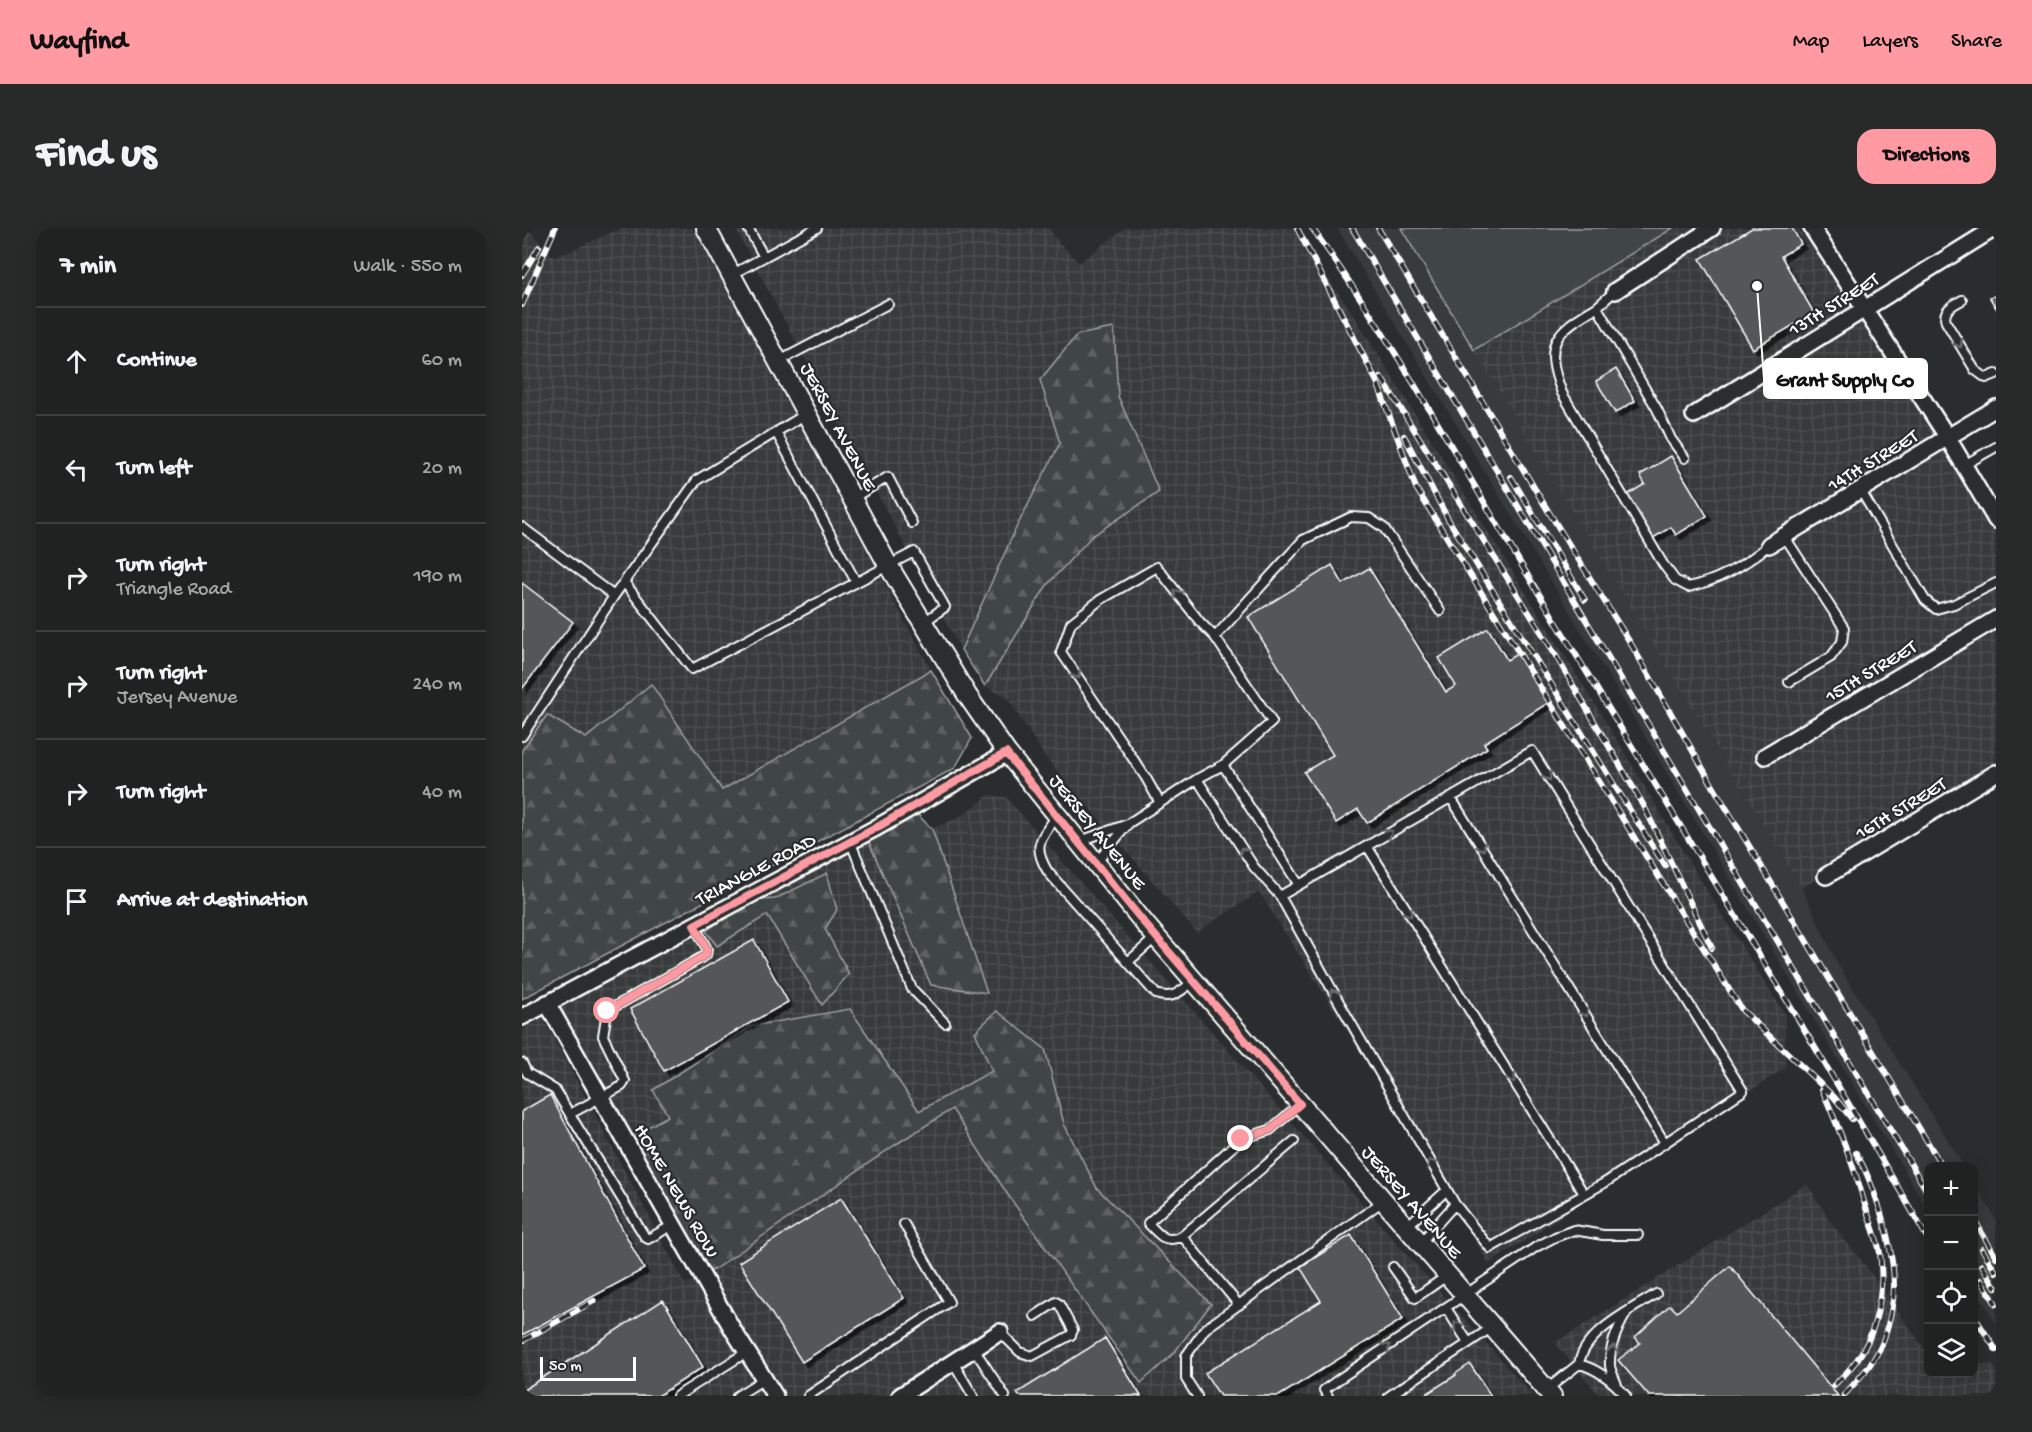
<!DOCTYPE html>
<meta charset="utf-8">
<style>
:root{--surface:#202222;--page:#282a2a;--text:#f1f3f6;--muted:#a2a4a5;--line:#3d3f40;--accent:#ff9aa2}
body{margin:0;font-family:"Gochi Hand",sans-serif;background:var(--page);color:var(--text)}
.controls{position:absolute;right:18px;bottom:18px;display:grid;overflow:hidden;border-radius:12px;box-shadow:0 3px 15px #0003}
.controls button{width:54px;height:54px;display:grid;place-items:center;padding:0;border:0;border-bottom:2px solid var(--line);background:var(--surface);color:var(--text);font:30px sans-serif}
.scale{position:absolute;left:18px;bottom:15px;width:96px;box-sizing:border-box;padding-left:6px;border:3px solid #fff;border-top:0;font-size:16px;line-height:21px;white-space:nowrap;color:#fff;-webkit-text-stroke:4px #2a2d2e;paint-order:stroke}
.stop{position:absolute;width:18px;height:18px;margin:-14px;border:4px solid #ff9aa2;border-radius:50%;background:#fff}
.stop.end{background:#ff9aa2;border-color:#fff;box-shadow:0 2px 6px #0008}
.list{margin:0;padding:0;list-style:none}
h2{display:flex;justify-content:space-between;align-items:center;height:78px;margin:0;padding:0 24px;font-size:26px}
h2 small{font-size:20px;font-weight:400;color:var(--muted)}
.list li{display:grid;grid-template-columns:39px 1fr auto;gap:18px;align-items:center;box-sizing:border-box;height:108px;padding:0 24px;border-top:2px solid var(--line)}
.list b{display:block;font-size:22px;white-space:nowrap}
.list p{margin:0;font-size:20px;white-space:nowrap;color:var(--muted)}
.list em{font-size:20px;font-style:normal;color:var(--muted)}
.icon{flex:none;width:33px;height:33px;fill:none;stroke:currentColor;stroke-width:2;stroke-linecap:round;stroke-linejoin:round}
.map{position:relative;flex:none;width:1474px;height:1168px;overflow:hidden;border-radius:18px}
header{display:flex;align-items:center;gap:36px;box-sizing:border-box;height:84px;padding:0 30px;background:var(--accent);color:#111}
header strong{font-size:28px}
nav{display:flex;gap:33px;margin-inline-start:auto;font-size:21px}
.intro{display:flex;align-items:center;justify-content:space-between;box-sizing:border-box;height:144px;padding:0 36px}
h1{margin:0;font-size:42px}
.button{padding:15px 27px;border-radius:18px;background:var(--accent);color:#111;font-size:21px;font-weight:700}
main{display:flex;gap:36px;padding:0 36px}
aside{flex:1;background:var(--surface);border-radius:18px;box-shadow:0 3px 15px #0003}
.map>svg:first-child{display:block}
.built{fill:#373a3b}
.industrial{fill:url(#industrial-grid)}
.forest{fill:url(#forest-firs);stroke:#a0a2a2;stroke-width:1.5}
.park{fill:#414445;stroke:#a0a2a2;stroke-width:1.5}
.building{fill:#555758;stroke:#fff;stroke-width:1.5;filter:url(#shadow)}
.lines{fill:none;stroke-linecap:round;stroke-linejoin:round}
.service-casing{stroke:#fff;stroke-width:12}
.minor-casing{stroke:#fff;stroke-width:20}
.tertiary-casing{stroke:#fff;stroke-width:22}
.service{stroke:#2a2d2e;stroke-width:8}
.minor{stroke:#2a2d2e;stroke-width:15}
.tertiary{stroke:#2a2d2e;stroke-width:18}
.rail-casing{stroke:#fff;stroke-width:6}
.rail{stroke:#2a2d2e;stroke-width:4;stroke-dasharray:11;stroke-linecap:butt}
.oneway{stroke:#6a6c6d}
.route{stroke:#ff9aa2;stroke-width:8}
.labels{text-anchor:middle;stroke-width:4.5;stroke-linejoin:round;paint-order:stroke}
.street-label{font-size:20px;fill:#fff;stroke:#2a2d2e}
.leader{fill:none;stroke:#fff;stroke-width:2}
.callout-dot{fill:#fff;stroke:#2a2d2e;stroke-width:2}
.callout{fill:#fff;stroke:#fff;stroke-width:2}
.callout-label{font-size:21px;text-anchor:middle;font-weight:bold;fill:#111}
</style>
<header>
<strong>Wayfind</strong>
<nav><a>Map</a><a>Layers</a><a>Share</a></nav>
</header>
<div class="intro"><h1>Find us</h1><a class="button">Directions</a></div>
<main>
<aside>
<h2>7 min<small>Walk · 550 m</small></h2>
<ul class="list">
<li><svg class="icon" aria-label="ahead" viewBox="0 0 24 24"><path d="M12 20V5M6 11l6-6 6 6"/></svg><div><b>Continue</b></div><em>60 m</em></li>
<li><svg class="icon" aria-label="left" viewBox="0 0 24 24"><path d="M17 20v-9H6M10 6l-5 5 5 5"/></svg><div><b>Turn left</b></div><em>20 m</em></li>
<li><svg class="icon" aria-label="right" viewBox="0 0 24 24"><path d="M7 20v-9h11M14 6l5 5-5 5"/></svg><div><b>Turn right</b><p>Triangle Road</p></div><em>190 m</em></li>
<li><svg class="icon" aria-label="right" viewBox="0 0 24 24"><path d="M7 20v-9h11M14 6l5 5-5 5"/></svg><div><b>Turn right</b><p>Jersey Avenue</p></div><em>240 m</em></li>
<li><svg class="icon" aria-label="right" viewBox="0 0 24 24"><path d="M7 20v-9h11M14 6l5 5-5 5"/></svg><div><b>Turn right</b></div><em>40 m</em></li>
<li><svg class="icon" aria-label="arrive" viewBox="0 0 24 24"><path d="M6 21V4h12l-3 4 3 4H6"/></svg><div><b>Arrive at destination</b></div></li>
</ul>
</aside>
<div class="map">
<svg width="1474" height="1168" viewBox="0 0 1474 1168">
<defs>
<pattern id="industrial-grid" width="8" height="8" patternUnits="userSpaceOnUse" patternTransform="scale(1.5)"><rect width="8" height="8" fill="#373a3b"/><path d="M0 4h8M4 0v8" fill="none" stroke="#4b4e4f"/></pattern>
<pattern id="forest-firs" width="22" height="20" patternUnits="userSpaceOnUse" patternTransform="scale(1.5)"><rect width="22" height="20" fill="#414445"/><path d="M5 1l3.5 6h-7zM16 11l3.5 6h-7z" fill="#5e6061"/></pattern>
<filter id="shadow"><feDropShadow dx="4.5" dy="4.5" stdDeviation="0" flood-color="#0009"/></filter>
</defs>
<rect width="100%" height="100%" fill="#2a2d2e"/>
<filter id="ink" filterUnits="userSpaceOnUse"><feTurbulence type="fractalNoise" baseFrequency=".0167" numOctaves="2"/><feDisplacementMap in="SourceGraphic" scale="12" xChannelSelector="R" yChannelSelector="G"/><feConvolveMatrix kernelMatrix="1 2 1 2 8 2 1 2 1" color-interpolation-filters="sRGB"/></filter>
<g filter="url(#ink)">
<path class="built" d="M 815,0 L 879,0 L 1280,660 L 1315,735 L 1442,938 L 1406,938 L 1406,982 L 1112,490 Z
M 1452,954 L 1474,992 L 1474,1095 L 1452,1058 Z"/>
<path class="industrial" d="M 0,0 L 5,0 L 32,30 L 100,0 L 171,0 L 409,442 L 200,562 L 129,456 L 64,511 L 25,487 L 0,522 Z
M 213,0 L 528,0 L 532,9 L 557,35 L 603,0 L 770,0 L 831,86 L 1092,507 L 1177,650 L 1263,786 L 1263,840 L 967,1036 L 815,786 L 737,664 L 678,702 L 676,706 L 524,530 L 485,469 L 463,458 L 525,357 L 570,308 L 637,264 L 596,168 L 592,100 L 518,152 L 538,215 L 494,300 L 439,422 Z
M 1151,0 L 1276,0 L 1426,210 L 1474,289 L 1474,543 L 1280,660 L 952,122 Z
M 467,567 L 484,569 L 880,1021 L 1011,1168 L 0,1168 L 0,802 L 21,790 L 163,1056 L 184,1047 L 376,915 L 430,881 L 486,967 L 619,1155 L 689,1075 L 575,960 L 542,896 L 523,821 L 476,783 L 453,804 L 471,843 L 397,883 L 328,781 L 230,798 L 131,862 L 146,888 L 112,907 L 36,775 L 341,601 L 409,757 L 464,765 L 410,601 L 441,587 Z
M 1285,956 L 1310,996 L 1346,1041 L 1406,1126 L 1406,1146 L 1452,1146 L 1452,1136 L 1470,1136 L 1474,1141 L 1474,1168 L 1078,1168 L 1033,1115 Z"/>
<path class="forest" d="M 592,100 L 596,168 L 637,264 L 570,308 L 525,357 L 463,458 L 439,422 L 494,300 L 538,215 L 518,152 L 555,107 Z
M 409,442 L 450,510 L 433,540 L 0,771 L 0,522 L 25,487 L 64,510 L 129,456 L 200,562 Z
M 395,586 L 410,601 L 465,765 L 409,757 L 346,612 Z
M 305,645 L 315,682 L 303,701 L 327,746 L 300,777 L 245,687 L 195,718 L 184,703 L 228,673 L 253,671 Z
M 328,781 L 397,883 L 470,843 L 453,804 L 475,783 L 523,821 L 542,896 L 575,960 L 689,1076 L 651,1126 L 619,1155 L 486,967 L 430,881 L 376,915 L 184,1047 L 106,910 L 146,888 L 131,862 L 230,798 Z"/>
<path class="park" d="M 879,0 L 1151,0 L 952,122 Z"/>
<path class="building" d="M 1230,0 L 1270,0 L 1279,16 L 1259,28 L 1292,85 L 1231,121 L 1178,31 Z
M 1474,67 L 1474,80 L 1468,70 Z
M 1094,141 L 1113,173 L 1093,185 L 1074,153 Z
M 1149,228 L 1185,288 L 1154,307 L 1149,299 L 1131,310 L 1105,267 L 1123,256 L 1118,247 Z
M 810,337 L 821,356 L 847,340 L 924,464 L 934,458 L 917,430 L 966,400 L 985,432 L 995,426 L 1026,475 L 962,515 L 965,520 L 845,595 L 836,581 L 814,595 L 782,544 L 811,527 L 726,389 Z
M 0,355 L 51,394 L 0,461 Z
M 232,712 L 266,774 L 142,843 L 108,781 Z
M 28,867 L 122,1041 L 0,1107 L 0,883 Z
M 319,970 L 382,1070 L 280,1134 L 217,1034 Z
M 829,1007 L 881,1091 L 757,1168 L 698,1168 L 683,1145 L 799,1073 L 778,1039 Z
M 1208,1038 L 1316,1168 L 1127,1168 L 1096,1132 L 1118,1115 L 1113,1109 L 1148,1077 L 1155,1084 Z
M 141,1072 L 181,1139 L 136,1168 L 0,1168 L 0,1163 Z
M 583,1110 L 619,1168 L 497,1168 L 495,1165 Z
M 948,1136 L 969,1168 L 901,1168 L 934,1147 L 933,1146 Z"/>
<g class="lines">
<g class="service-casing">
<path id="service" d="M 226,0 L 242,29
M 209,47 L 295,0
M 1440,72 C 1431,77 1420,82 1424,94 L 1453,142 L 1464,150 L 1474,146
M 1075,79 L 1093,63
M 257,133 L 366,76
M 254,204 L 334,354
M 1163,230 L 1149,211 L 1135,181 L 1075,79 C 1032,104 1021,115 1040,165 L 1141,336 L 1153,352 L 1166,359 C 1196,353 1223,337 1247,317
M 1442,237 L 1474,219
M 1339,263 L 1403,372 L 1414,381 L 1432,376 L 1474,355
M 331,270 L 366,249 L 390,295
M 0,299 L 92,368 L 175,252 L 284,186
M 1263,309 L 1322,400 L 1320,414 L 1309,429 L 1267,454
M 102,354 L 170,441 L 392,324 L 423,379 L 402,394
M 0,508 L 92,368
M 701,537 L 777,657
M 675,551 L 732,639 L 758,668
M 929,570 L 1143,915
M 638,575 L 624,550 L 539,424 L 549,395 L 578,372 L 635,339 L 678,394 L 693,409
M 535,588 C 518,611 510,618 526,644 L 634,766 C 651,772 657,764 671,754
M 328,613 L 390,761 L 423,795
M 558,613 L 606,596
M 845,618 L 1062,966
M 574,635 L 607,595 L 675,551 L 701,537 L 750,494 L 693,409 L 781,312 L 829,289 L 847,290 L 862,300 L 918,383
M 606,734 L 634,709
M 0,835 L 5,845 L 33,862 L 123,1009 L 126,1011 L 151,997
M 48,886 L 100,858 L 103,853 L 81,808 L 85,783 L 184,727 L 185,721 L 172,697
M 772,913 L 660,1008 C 643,1016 637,1007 626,995 L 719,911 L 748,902 L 778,876
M 884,999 L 925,962
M 660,1008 L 717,1077
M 899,1014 L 933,976 L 817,774 L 758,668 L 1010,523 L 1221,863 L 1084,954 L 968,1020 L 933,976
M 871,1039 L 893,1070 L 926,1047
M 924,1080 L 946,1114
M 478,1104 L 498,1124 L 510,1128 L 549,1107 L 551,1102 L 537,1076 L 534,1074 L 513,1088
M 452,1121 L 483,1168
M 431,1134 L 451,1168
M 1057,1136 C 1062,1104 1109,1082 1134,1066
M 1095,1157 C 1093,1151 1089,1144 1088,1138 C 1087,1120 1095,1101 1104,1086
M 1024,1162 L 1057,1136 C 1076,1141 1091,1153 1104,1168
M 155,1168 L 225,1124
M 215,1168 L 242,1151
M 286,1168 L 427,1074 L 382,996
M 675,1168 L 664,1151 L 664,1128 L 683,1101 L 861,973
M 806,1168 L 802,1162 L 817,1151 L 1014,1019 L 1033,1009 L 1052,1002 L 1081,1007 L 1116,1007
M 867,1168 L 969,1100"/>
</g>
<g class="minor-casing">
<path id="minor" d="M 1290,0 L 1426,210 L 1474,292
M 1093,63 L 1190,0
M 1172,187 L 1473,0
M 1247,317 L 1474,180
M 1243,528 L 1474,391
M 1304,648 L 1474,545
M 25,775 L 211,1102 L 253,1168
M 0,789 L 352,601 L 485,525
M 378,1168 L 478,1104"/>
</g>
<g class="tertiary-casing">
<path id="tertiary" d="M 184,0 L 366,337 L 445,467 L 485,525 L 623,696 L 1030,1168"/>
</g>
<use href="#service" class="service"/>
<use href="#minor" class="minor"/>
<use href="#tertiary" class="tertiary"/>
<g class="rail-casing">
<path id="rail" d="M 775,0 L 855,154 L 894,260 L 1220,782 L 1312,869 L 1330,891
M 790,0 C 878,122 949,256 1028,384 C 1155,593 1284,800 1406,1011
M 830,0 L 1406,965
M 856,0 L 1025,281 L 1109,416 L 1191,558 L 1420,938
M 0,47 L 17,19
M 0,77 L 33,0
M 859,149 L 1028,418 L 1122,578 L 1190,720
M 882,208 L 926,291 L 1143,638
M 989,249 L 1063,372
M 1300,861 C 1316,899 1332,937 1343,977 C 1348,993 1355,1009 1358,1025 C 1363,1062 1355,1109 1330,1138 C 1325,1145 1318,1151 1311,1158
M 1452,991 L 1474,1029
M 1460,1021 L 1474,1044
M 1460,1037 L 1474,1060
M 1459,1052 L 1474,1076
M 1452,1088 L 1474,1122
M 0,1113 L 72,1073
M 1322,1167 C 1336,1152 1351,1136 1360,1116 C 1366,1099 1372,1075 1372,1057 C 1372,1019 1353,957 1334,925"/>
</g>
<use href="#rail" class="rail"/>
</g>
<defs><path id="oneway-chevron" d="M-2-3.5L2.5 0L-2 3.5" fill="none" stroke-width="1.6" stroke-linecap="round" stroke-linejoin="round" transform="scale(1.5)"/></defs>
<g class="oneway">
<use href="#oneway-chevron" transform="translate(1437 116) rotate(59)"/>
<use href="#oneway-chevron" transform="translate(655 365) rotate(-128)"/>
<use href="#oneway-chevron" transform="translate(555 447) rotate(56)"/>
<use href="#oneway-chevron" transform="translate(1026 549) rotate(58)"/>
<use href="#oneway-chevron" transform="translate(867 605) rotate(-30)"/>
<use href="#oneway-chevron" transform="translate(960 619) rotate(58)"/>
<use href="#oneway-chevron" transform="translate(721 623) rotate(-123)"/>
<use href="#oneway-chevron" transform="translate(887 685) rotate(58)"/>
<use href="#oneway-chevron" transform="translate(812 765) rotate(-119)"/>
<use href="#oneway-chevron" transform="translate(1063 785) rotate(58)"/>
<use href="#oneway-chevron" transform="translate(990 851) rotate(58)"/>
<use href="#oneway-chevron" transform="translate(909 935) rotate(-120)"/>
<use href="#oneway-chevron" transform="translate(935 1097) rotate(-124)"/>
<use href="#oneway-chevron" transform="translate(865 1119) rotate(-34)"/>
<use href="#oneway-chevron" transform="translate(1091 1121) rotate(-80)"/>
</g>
</g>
<g class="lines" filter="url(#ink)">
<path class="route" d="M 85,783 L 184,727 L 185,721 L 172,697 L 352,601 L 484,525 L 623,696 L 778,876 L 748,902 L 719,911"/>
</g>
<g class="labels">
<g class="street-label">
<text transform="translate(1311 75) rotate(-32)" y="7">13TH STREET</text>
<text transform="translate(318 198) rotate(62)" y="7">JERSEY AVENUE</text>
<text transform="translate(1350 231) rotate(-31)" y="7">14TH STREET</text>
<text transform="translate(1348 442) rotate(-31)" y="7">15TH STREET</text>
<text transform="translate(1378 579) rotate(-31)" y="7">16TH STREET</text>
<text transform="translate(577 603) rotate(51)" y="7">JERSEY AVENUE</text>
<text transform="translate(233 640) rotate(-28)" y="7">TRIANGLE ROAD</text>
<text transform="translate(156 962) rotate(60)" y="7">HOME NEWS ROW</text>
<text transform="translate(891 973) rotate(49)" y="7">JERSEY AVENUE</text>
</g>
</g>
<path class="leader" d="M1235 58L1242 151"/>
<circle class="callout-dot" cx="1235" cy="58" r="6"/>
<rect class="callout" x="1242" y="131" width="163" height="39" rx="6"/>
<g class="callout-label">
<text x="1323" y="158">Grant Supply Co</text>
</g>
</svg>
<div class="controls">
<button>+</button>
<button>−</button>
<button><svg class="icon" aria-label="locate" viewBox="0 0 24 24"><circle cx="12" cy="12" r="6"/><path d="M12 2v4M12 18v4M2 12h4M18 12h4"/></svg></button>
<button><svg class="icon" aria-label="layers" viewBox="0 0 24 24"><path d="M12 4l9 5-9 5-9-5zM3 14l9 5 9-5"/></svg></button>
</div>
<div class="scale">50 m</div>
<div class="stop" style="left:85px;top:783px"></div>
<div class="stop end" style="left:719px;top:911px"></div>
</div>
</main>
